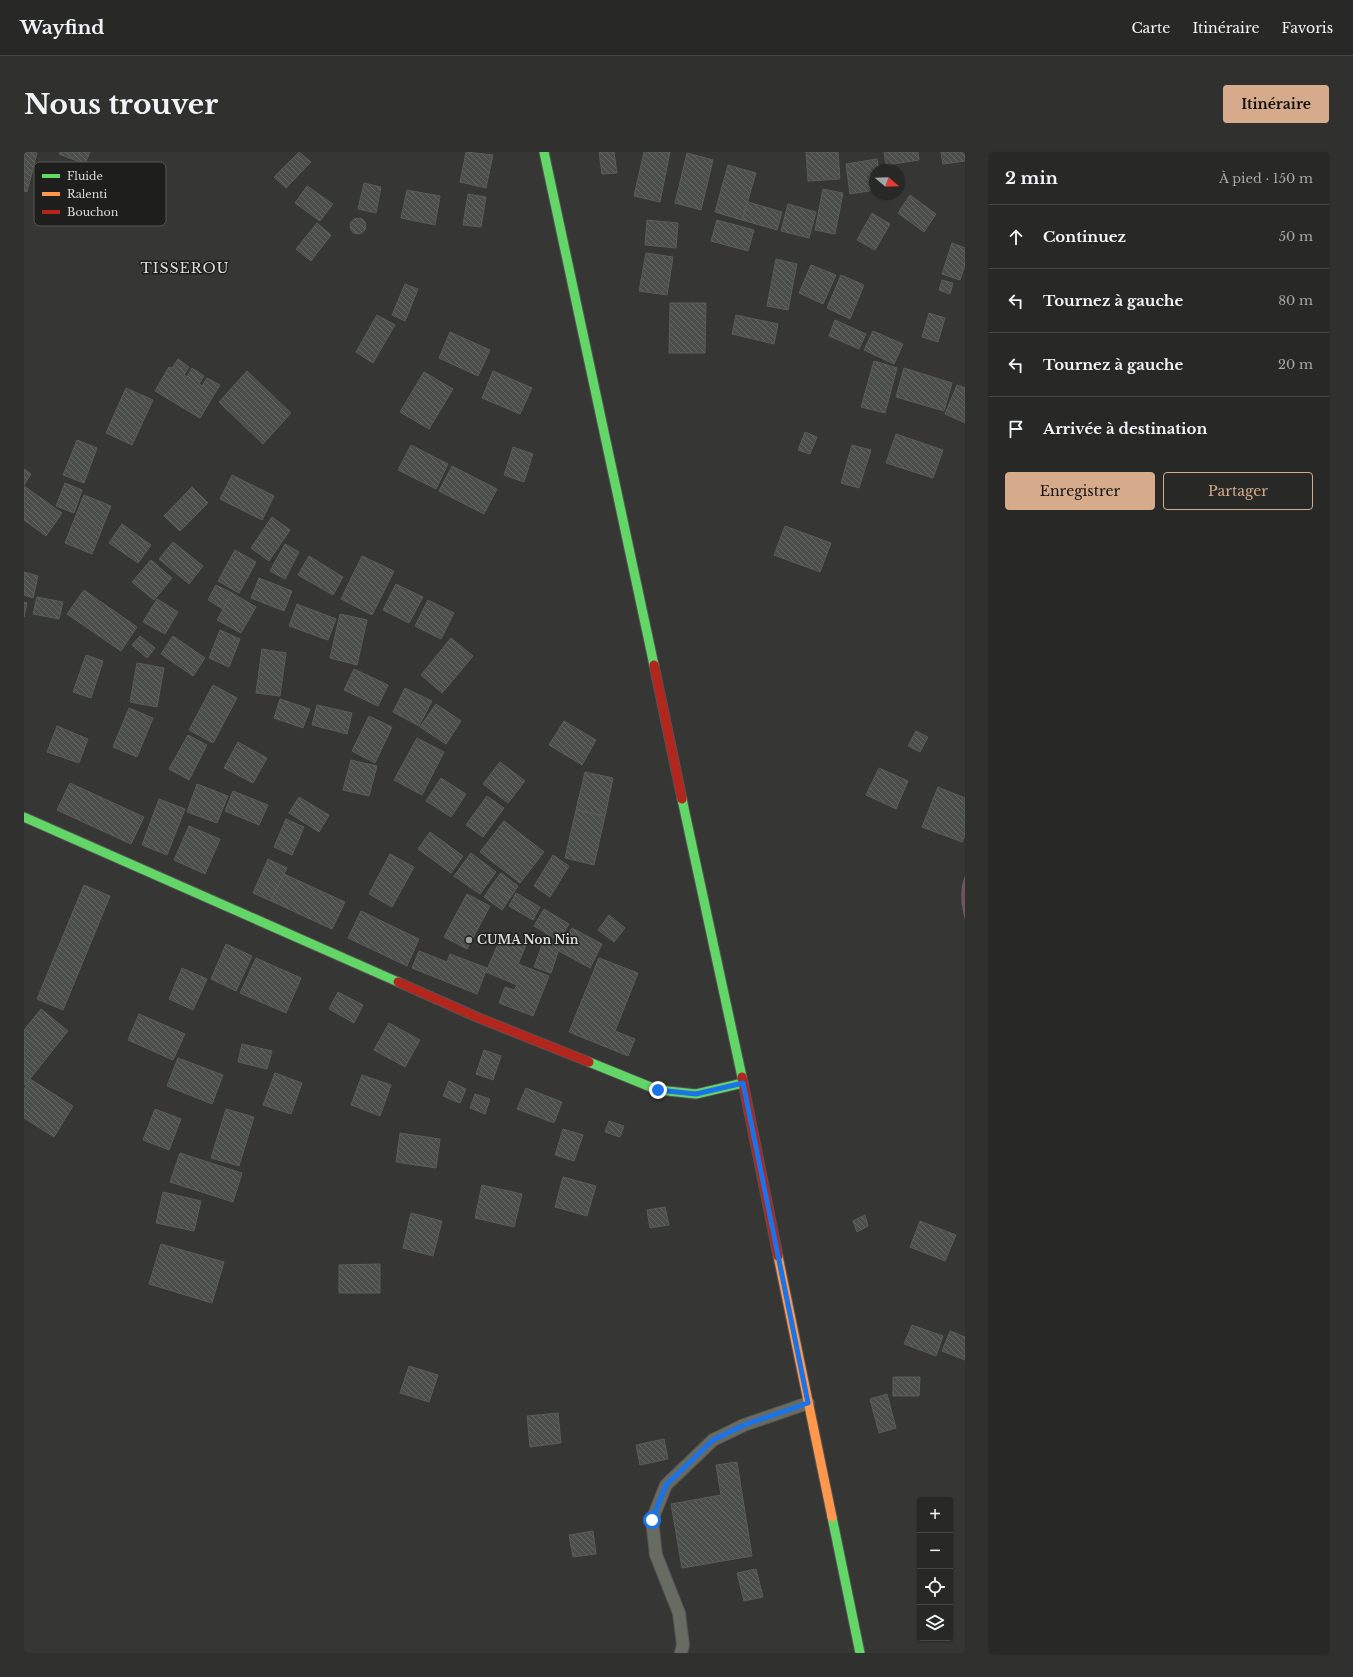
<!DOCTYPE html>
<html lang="fr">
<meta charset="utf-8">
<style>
:root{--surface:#282927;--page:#30312f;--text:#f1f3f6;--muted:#a5a6a7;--line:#444544;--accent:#d6ab8b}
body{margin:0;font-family:"Libre Baskerville",serif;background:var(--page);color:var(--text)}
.controls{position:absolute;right:12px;bottom:12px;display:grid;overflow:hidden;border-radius:4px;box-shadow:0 1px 3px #0004}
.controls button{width:36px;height:36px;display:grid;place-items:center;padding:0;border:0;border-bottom:1px solid var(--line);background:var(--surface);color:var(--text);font:20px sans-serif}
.compass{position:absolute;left:845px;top:12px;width:36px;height:36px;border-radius:50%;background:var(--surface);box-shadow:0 1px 3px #0004;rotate:109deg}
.stop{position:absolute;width:12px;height:12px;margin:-9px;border:3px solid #1a73e8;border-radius:50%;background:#fff}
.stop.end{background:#1a73e8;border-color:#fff;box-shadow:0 1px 4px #0008}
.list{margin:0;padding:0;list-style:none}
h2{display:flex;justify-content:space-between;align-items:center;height:52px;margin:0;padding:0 16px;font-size:17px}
h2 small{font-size:13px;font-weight:400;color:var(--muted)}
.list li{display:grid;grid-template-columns:26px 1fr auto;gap:12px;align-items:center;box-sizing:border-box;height:64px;padding:0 16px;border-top:1px solid var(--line)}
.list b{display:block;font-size:15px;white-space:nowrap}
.list em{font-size:13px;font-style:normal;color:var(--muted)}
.actions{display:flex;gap:8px;padding:12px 16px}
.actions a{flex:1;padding:9px 0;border:1px solid var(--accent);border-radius:4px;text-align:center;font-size:14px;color:var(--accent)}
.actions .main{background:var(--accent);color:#111}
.icon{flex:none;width:22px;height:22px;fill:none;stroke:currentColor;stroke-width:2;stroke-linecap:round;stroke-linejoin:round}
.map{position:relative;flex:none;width:941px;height:1501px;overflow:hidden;border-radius:4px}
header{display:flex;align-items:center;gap:24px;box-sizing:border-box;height:56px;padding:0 20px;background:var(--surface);border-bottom:1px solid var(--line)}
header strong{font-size:19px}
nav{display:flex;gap:22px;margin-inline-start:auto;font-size:14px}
.intro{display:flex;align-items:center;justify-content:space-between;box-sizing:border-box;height:96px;padding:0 24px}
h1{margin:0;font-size:28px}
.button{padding:10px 18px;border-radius:4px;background:var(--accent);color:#111;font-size:14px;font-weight:700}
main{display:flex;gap:24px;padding:0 24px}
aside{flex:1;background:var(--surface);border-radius:4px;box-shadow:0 1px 3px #0004}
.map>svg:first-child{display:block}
.forest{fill:url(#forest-crowns)}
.building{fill:url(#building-back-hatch);stroke:#5b5c5a}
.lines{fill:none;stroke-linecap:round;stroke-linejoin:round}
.lane-casing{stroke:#545453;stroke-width:14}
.fast-casing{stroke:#545453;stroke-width:11}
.slow-casing{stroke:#545453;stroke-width:11}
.jam-casing{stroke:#545453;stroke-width:11}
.lane{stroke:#686b62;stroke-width:12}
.fast{stroke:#63d668;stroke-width:9}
.slow{stroke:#ff974d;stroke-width:9}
.jam{stroke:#b3261e;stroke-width:9}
.route{stroke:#1a73e8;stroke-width:5}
.poi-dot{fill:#a1a29f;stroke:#1e1f1c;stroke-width:1.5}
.labels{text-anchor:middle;stroke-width:3;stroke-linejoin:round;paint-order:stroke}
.poi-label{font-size:12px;font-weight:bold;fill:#dbdcd9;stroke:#1e1f1c;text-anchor:start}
.quarter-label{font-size:14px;letter-spacing:1px;fill:#dbdcd9;stroke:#1e1f1c}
.key{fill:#1e1f1c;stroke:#575855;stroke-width:1}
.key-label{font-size:11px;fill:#dbdcd9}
</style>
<header>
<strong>Wayfind</strong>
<nav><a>Carte</a><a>Itinéraire</a><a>Favoris</a></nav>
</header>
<div class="intro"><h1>Nous trouver</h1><a class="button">Itinéraire</a></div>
<main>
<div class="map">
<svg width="941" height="1501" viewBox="0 0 941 1501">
<defs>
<pattern id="forest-crowns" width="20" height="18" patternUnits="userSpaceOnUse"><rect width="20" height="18" fill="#6f5560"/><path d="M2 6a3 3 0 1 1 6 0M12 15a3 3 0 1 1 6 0" fill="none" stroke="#836d76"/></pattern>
<pattern id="building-back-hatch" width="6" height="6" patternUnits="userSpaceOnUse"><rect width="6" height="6" fill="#4c4e4a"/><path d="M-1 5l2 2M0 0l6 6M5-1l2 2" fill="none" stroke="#656764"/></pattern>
</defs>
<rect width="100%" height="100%" fill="#363734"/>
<path class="forest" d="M 941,724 L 941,768 C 937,754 935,737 941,724 Z"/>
<path class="building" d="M 0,0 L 13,1 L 3,40 L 0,39 Z
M 36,0 L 66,0 L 61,12 L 35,2 Z
M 275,0 L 287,10 L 262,36 L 250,25 Z
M 442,0 L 469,3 L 462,36 L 436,30 Z
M 575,0 L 590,0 L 593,21 L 578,22 Z
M 620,0 L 646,0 L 636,50 L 610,44 Z
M 782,0 L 814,0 L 816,27 L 784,29 Z
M 860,0 L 894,0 L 895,8 L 862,13 Z
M 917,0 L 941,0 L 941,9 L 919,12 Z
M 663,1 L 689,8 L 677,58 L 651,51 Z
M 853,7 L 855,18 L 851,18 L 851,38 L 826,42 L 822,12 Z
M 704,13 L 732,21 L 718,68 L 691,60 Z
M 340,31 L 357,35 L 352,61 L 334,57 Z
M 283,34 L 309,52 L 296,69 L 271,51 Z
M 799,37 L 819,41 L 811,82 L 791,78 Z
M 383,38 L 416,44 L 411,73 L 377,66 Z
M 444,42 L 462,45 L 457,75 L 439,73 Z
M 886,43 L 912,62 L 900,80 L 874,61 Z
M 724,50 L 758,60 L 753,78 L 718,68 Z
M 764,52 L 792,60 L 785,86 L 757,79 Z
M 848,61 L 866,72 L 851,98 L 833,88 Z
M326 74a8 8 0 1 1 16 0a8 8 0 1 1-16 0Z
M 623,68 L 654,71 L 652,96 L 621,93 Z
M 693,68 L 730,78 L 724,99 L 687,89 Z
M 293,71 L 307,83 L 287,109 L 272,97 Z
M 928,91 L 941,96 L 941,113 L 936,128 L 918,122 Z
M 622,101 L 649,105 L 643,143 L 615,139 Z
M 752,107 L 773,112 L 764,158 L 743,154 Z
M 787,113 L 812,123 L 799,152 L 775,141 Z
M 817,123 L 840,133 L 826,167 L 803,156 Z
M 918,128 L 929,131 L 926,142 L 915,138 Z
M 381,132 L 394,137 L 381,169 L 368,163 Z
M 646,151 L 682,151 L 681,201 L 645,201 Z
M 905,161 L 921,166 L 914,190 L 898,185 Z
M 353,163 L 371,173 L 349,211 L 332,200 Z
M 712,163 L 754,172 L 750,192 L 708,182 Z
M 811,168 L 842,182 L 835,197 L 805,184 Z
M 849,179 L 879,192 L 870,212 L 840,198 Z
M 426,180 L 466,198 L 454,224 L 415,206 Z
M 154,207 L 165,215 L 160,223 L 163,225 L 168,216 L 180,224 L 175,232 L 178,234 L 183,226 L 196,233 L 176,266 L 131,239 L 145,215 L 148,216 Z
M 850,209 L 873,216 L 861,261 L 837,255 Z
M 880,216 L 928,231 L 920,259 L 872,245 Z
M 223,219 L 267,261 L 239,292 L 195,250 Z
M 469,219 L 508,236 L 496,262 L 458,246 Z
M 400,220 L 429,237 L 405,277 L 376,260 Z
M 933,233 L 941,236 L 941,271 L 921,262 Z
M 102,236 L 129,248 L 108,293 L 82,281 Z
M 781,280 L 793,285 L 786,302 L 774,298 Z
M 872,282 L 919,298 L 909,326 L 862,311 Z
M 53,288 L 73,296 L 60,331 L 39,323 Z
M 387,293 L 424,312 L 412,337 L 374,318 Z
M 828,293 L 847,298 L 835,336 L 817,331 Z
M 489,295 L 509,302 L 500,330 L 480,323 Z
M 428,314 L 473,337 L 460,362 L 415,339 Z
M 0,317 L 7,322 L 0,333 Z
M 208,323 L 250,344 L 238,368 L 196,347 Z
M 41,331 L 58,338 L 50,361 L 32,354 Z
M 0,334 L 38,361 L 22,384 L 0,368 Z
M 168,335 L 184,351 L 156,379 L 140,364 Z
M 60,343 L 87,354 L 68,402 L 41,391 Z
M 248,365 L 266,378 L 245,409 L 227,396 Z
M 98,372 L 127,393 L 114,411 L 85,391 Z
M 761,374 L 807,391 L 796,420 L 750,403 Z
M 149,390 L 179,414 L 165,432 L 135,407 Z
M 261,392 L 275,400 L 261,427 L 246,419 Z
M 211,398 L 232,410 L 215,441 L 194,429 Z
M 285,404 L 319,425 L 309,443 L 274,423 Z
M 338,404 L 370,419 L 348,463 L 317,447 Z
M 127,408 L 148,426 L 130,448 L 108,430 Z
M 0,420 L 14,424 L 9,446 L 0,443 Z
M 235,426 L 268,439 L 260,459 L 227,446 Z
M 372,432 L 399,445 L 385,471 L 359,458 Z
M 192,433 L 208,441 L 199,457 L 184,448 Z
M 60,438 L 113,475 L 97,499 L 43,462 Z
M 208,441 L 232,455 L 217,481 L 193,468 Z
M 13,445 L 39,450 L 35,467 L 9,462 Z
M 133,447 L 154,460 L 141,482 L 119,470 Z
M 404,448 L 430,461 L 417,487 L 391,474 Z
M 0,450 L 3,451 L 0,465 Z
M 273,452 L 312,467 L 304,488 L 265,474 Z
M 316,462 L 343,468 L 333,513 L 306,506 Z
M 196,478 L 216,487 L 205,515 L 185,506 Z
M 116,484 L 131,496 L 123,506 L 108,493 Z
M 149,484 L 181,506 L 169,524 L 137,502 Z
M 427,486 L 449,504 L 418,541 L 397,523 Z
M 238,497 L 262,501 L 256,544 L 232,541 Z
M 62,503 L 79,509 L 67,546 L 49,540 Z
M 113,511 L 140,516 L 133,555 L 106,550 Z
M 330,517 L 364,533 L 354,554 L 320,538 Z
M 189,533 L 213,546 L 189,591 L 165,578 Z
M 381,536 L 408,549 L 395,574 L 369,560 Z
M 256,547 L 286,557 L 279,576 L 250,566 Z
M 412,552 L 437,569 L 422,592 L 396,575 Z
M 293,553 L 328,561 L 323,582 L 288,573 Z
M 105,556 L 129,566 L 113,605 L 89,595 Z
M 345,564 L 368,575 L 351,611 L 328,599 Z
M 540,569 L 572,588 L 558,613 L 525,593 Z
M 33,574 L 64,587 L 55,611 L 23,600 Z
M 892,579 L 904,585 L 896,600 L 884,594 Z
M 164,583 L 183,593 L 165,628 L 145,617 Z
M 393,586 L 420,600 L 398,643 L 370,628 Z
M 214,590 L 243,606 L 229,631 L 200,616 Z
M 327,608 L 353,614 L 345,644 L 319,638 Z
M 476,610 L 501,629 L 484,651 L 459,632 Z
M 855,616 L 884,629 L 872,657 L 842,643 Z
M 561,620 L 589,626 L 581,664 L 552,658 Z
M 417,626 L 442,642 L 427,665 L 402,649 Z
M 46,631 L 120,665 L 107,692 L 33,658 Z
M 173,632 L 204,644 L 193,671 L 163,660 Z
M 914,635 L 941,646 L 941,683 L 938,690 L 898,675 Z
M 209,639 L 244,653 L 235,673 L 201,659 Z
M 463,644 L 480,656 L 459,685 L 442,673 Z
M 275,645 L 305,663 L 295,680 L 265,661 Z
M 135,647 L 161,657 L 143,703 L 118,693 Z
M 552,658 L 581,664 L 570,713 L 541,706 Z
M 262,667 L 280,675 L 268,703 L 250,695 Z
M 480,669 L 520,700 L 496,731 L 456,700 Z
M 165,674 L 196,687 L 181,722 L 150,708 Z
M 406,680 L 439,704 L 427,721 L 394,697 Z
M 447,701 L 472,720 L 456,742 L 430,724 Z
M 366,702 L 390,715 L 368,755 L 345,742 Z
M 529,703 L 545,714 L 526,745 L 510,734 Z
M 244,707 L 263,716 L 247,749 L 229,741 Z
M 477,721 L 494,734 L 486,746 L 468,733 Z
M 260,722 L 321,750 L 308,777 L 247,749 Z
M 60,733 L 86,744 L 39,858 L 13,847 Z
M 468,733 L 486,746 L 478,758 L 460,745 Z
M 492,741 L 516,755 L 509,768 L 485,754 Z
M 443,742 L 466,754 L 443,797 L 420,785 Z
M 520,757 L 545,772 L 535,789 L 510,774 Z
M 337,759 L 395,787 L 383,814 L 324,786 Z
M 585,763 L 601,776 L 590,790 L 574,778 Z
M 548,776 L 578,792 L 566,816 L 535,799 Z
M 478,783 L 502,793 L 494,812 L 525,824 L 509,864 L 475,851 L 481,835 L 490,838 L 493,833 L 462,820 Z
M 520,788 L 536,794 L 527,821 L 510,815 Z
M 202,792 L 228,804 L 212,839 L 187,827 Z
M 395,799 L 423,810 L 426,802 L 463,816 L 453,842 L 388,816 Z
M 232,806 L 277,826 L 262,861 L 216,841 Z
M 575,806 L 614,821 L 591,879 L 611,887 L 604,904 L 545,880 Z
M 158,816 L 183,827 L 169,858 L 145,847 Z
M 314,840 L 339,853 L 330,871 L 305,857 Z
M 17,857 L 44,879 L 1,933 L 0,932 L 0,878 Z
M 115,862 L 161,882 L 149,908 L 104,888 Z
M 365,871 L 396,888 L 381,915 L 350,898 Z
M 218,892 L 248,899 L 243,917 L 214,910 Z
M 460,898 L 477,904 L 469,928 L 452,922 Z
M 154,906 L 199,923 L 188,952 L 143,934 Z
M 251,921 L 278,931 L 267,962 L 239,953 Z
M 338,923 L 367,933 L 356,964 L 327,953 Z
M 6,927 L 49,954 L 30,985 L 0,966 L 0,937 Z
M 425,929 L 442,937 L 436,951 L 419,944 Z
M 502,936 L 538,950 L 530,971 L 493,957 Z
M 451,942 L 466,947 L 461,962 L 446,956 Z
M 131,957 L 157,967 L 145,998 L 119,988 Z
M 202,957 L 230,965 L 215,1014 L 187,1006 Z
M 585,969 L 600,974 L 596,985 L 581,980 Z
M 539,977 L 559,983 L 550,1009 L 531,1003 Z
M 376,981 L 416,987 L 412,1016 L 372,1010 Z
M 156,1001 L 218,1021 L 209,1050 L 146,1030 Z
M 539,1025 L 572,1034 L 563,1064 L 531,1055 Z
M 458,1033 L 498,1042 L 490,1075 L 451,1066 Z
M 139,1040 L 177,1049 L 170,1079 L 132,1071 Z
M 641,1055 L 645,1073 L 626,1076 L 623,1058 Z
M 387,1061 L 418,1069 L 409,1104 L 379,1096 Z
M 841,1063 L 844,1074 L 833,1080 L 829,1069 Z
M 896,1069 L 932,1083 L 921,1109 L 886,1095 Z
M 137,1092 L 200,1110 L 188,1151 L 125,1132 Z
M 356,1112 L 356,1141 L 315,1141 L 315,1113 Z
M 888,1173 L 919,1184 L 912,1204 L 880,1192 Z
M 926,1179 L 941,1185 L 941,1208 L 918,1199 Z
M 385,1214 L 414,1223 L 405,1250 L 376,1241 Z
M 869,1225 L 896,1225 L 895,1244 L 869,1244 Z
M 863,1242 L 872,1276 L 855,1281 L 846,1247 Z
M 534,1261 L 537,1291 L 506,1295 L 503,1264 Z
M 640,1287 L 644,1307 L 616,1313 L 612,1293 Z
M 713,1310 L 728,1404 L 658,1416 L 647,1352 L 697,1343 L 692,1313 Z
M 569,1379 L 572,1402 L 549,1405 L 545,1383 Z
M 732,1417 L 739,1445 L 720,1449 L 713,1421 Z"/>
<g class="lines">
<g class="lane-casing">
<path id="lane" d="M 657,1501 L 659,1493 L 655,1461 L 632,1403 L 628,1368 L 642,1333 L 689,1288 L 720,1273 L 784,1251"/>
</g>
<g class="fast-casing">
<path id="fast" d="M 520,0 L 630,513
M 658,647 L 718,925
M 0,665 L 374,830
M 565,910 L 634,938 L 672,942 L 719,931
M 808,1365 L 836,1501"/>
</g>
<g class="slow-casing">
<path id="slow" d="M 754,1104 L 808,1365"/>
</g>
<g class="jam-casing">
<path id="jam" d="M 630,513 L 658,647
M 374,830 L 455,866 L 565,910
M 718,925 L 754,1104"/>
</g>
<use href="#lane" class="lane"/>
<use href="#fast" class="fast"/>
<use href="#slow" class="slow"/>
<use href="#jam" class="jam"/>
</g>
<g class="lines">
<path class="route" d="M 628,1368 L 642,1333 L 689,1288 L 720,1273 L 784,1251 L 719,931 L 672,942 L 634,938"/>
</g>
<circle class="poi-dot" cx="445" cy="788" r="4"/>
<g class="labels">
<g class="poi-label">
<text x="453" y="792">CUMA Non Nin</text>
</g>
<g class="quarter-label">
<text x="161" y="121">TISSEROU</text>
</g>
</g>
<rect x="10" y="10" width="132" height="64" rx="6" class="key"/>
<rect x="18" y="22" width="18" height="4" fill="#63d668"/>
<rect x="18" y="40" width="18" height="4" fill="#ff974d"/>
<rect x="18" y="58" width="18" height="4" fill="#b3261e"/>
<g class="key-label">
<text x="43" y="28">Fluide</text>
<text x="43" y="46">Ralenti</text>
<text x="43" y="64">Bouchon</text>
</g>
</svg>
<div class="controls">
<button>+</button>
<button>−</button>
<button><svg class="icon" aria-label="locate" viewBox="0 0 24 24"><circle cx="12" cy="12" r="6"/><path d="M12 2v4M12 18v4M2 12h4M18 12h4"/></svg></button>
<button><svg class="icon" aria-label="layers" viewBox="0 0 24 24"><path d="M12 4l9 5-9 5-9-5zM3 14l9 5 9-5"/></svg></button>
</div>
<svg class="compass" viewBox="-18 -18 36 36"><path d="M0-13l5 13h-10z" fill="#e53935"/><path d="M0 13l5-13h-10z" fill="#a5a6a7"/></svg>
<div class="stop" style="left:628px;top:1368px"></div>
<div class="stop end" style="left:634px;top:938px"></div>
</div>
<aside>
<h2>2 min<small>À pied · 150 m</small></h2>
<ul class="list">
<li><svg class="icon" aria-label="ahead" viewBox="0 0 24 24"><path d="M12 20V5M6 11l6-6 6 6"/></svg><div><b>Continuez</b></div><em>50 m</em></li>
<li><svg class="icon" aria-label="left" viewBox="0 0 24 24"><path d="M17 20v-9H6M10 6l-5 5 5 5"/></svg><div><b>Tournez à gauche</b></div><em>80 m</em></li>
<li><svg class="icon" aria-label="left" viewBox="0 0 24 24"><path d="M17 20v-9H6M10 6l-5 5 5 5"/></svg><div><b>Tournez à gauche</b></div><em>20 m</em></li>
<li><svg class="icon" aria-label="arrive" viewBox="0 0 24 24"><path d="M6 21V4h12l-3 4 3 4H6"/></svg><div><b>Arrivée à destination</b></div></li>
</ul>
<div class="actions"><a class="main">Enregistrer</a><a>Partager</a></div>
</aside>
</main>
